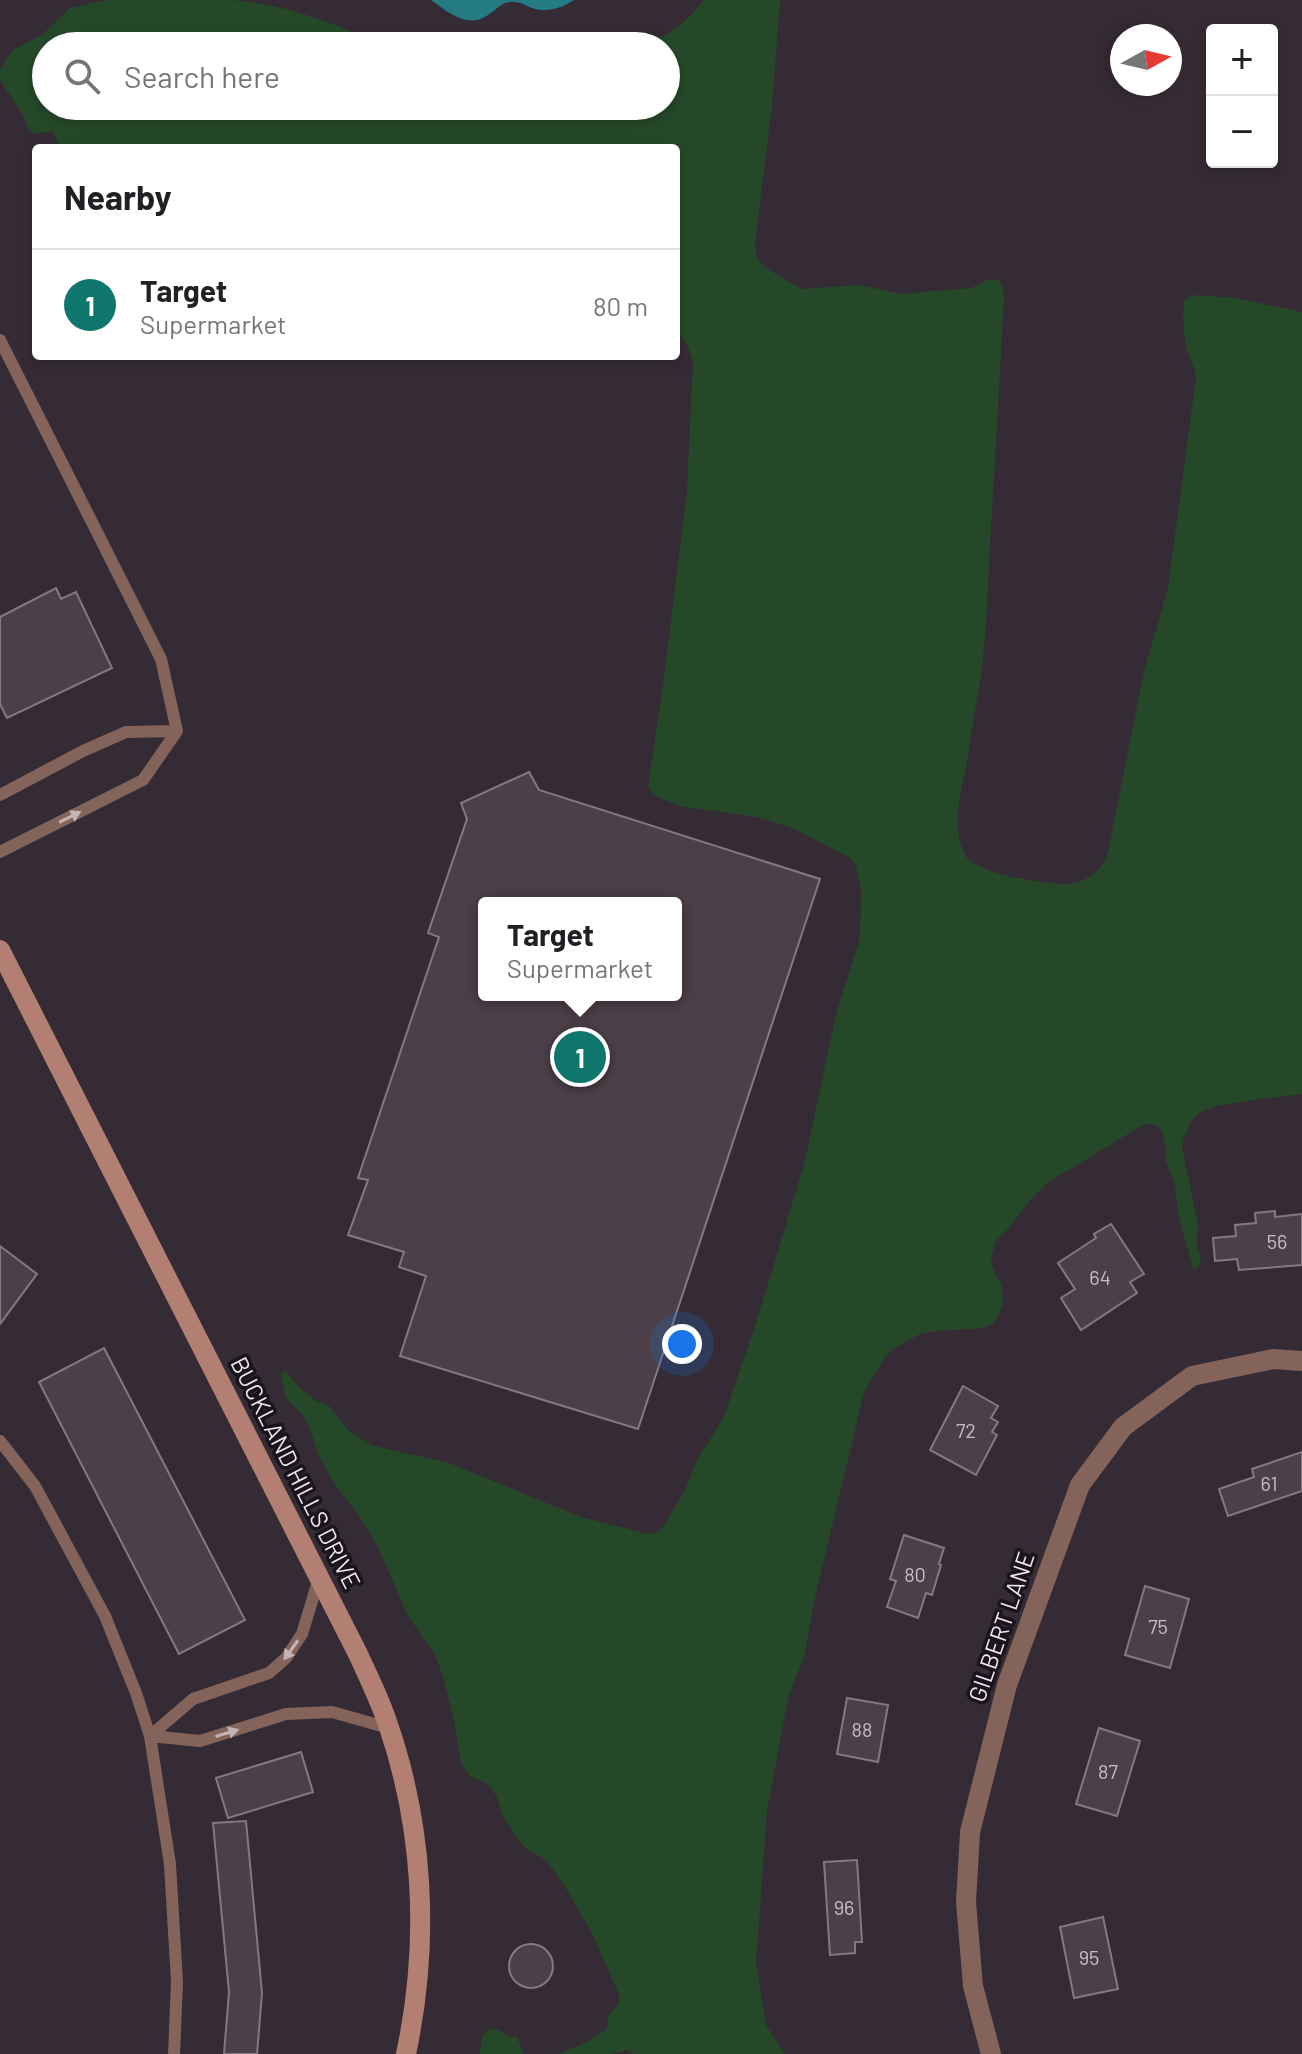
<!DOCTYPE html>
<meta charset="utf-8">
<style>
:root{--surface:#fff;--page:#f6f6f6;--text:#202124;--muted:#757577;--line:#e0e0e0;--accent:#0f766e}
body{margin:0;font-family:Barlow,sans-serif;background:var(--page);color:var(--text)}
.controls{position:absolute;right:24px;top:24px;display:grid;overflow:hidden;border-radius:8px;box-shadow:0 4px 12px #0003}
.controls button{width:72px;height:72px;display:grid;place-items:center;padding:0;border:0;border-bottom:2px solid var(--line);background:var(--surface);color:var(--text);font:40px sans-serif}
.compass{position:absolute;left:1110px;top:24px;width:72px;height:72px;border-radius:50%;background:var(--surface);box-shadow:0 4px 12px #0003;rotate:82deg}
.you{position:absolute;left:682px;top:1344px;width:28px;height:28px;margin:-20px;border:6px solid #fff;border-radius:50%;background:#1a73e8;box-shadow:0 0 0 12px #1a73e833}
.badge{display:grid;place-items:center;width:52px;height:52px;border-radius:50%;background:var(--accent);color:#fff;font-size:26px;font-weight:700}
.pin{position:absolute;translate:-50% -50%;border:4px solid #fff;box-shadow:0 2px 8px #0006}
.popup{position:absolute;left:478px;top:897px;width:204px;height:104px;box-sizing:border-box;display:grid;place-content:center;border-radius:8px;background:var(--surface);filter:drop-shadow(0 2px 6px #0005);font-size:26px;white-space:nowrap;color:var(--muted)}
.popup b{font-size:30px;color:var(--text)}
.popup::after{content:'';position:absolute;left:50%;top:100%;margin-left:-16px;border:16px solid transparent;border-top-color:var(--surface)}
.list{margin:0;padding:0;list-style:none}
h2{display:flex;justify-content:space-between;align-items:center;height:104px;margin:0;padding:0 32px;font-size:34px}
h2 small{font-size:26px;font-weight:400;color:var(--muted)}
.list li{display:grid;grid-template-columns:52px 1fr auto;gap:24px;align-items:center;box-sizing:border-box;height:112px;padding:0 32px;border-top:2px solid var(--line)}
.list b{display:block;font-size:30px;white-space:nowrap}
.list p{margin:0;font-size:26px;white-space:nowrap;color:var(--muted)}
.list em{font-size:26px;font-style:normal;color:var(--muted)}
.icon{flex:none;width:44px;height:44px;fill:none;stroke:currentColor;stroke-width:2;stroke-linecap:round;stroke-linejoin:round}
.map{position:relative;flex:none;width:1302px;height:2054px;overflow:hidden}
.search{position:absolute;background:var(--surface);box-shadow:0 4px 12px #0003;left:32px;top:32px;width:648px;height:88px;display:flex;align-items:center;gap:20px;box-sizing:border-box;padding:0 28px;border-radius:44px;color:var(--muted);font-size:30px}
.panel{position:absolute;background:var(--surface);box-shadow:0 4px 12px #0003;left:32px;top:144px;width:648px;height:216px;border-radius:8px}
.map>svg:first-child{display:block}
.green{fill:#254928}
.water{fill:#257b83}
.building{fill:#4c3f47;stroke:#867881;stroke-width:2;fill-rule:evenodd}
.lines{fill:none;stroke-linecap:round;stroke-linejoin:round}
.lane{stroke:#84635b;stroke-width:12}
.street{stroke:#84635b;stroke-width:20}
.secondary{stroke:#b37f73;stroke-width:20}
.oneway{fill:#c4b3b4}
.labels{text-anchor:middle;stroke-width:7;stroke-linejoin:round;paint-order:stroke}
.number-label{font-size:20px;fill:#c6bec5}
.street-label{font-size:24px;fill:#efe9ef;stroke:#1a151a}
</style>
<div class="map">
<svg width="1302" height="2054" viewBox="0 0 1302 2054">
<rect width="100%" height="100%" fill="#352b35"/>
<path class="green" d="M 106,0 C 147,0 189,0 231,0 C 286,4 335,24 385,46 L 46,46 L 46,106 L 666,106 L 666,46 L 639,46 C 666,41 688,20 704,0 L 780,0 L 772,105 L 755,241 L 756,257 L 766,268 L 801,289 L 860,285 L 900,294 L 972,288 L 985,281 L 994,279 L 999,281 L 1002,285 L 1004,294 C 1000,377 995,460 990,543 C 988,581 987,620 983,658 C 980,689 973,718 969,748 C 965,783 948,822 965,855 C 975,874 1042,883 1062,884 C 1083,885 1102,872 1108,852 L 1144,671 L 1168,588 L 1196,377 C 1195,368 1191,362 1188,353 C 1183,341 1183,315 1184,302 L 1187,298 L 1196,295 L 1235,298 L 1302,312 L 1302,1094 L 1261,1099 L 1217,1106 L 1200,1112 L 1192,1120 L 1183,1139 L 1182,1147 L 1198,1225 L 1196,1242 L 1201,1258 L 1198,1268 L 1193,1269 L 1178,1213 L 1175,1185 L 1166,1161 L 1165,1142 L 1162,1131 L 1156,1125 L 1146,1124 L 1141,1126 L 1047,1183 L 1031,1199 L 1009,1228 L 995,1242 L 991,1259 L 993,1269 L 1001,1284 L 1003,1302 L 999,1314 L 994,1323 L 984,1328 L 936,1331 L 920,1334 L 892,1350 L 885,1357 L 864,1392 L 816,1593 L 804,1657 L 788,1698 L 767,1811 L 756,1962 L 766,2025 L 785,2054 L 633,2054 L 627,2050 L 612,2054 L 558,2054 L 585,2043 L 607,2029 L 608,2016 L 620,2002 L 620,1997 L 592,1933 L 563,1883 L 546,1860 L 527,1849 L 520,1842 L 503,1817 L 497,1797 L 492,1789 L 484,1782 L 470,1776 L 464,1768 L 460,1759 L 456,1730 L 443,1676 L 434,1653 L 408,1616 L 378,1547 L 357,1513 L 336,1486 L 319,1457 L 311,1432 L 303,1415 L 287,1399 L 284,1391 L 281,1373 L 285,1371 L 287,1373 L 299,1387 L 316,1401 L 329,1406 L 348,1430 L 371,1445 L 449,1463 L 581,1517 L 649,1534 L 658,1532 L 666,1523 L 686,1488 L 697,1460 L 724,1417 L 756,1323 L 804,1165 L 836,1014 L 860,938 L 861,889 L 856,866 L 850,858 L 793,828 L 756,817 L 679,806 L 654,795 L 648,787 L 664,679 L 687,489 L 693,362 L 688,347 L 676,330 L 676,148 L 60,148 L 53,131 L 36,134 L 29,130 L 23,115 L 0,80 L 0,69 L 13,50 L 42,35 L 70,8 Z
M 493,2028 L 502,2032 L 508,2037 L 517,2037 L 524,2054 L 480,2054 C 481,2043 480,2032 493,2028 Z"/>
<path class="water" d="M 431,0 L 574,0 C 562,8 547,13 532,8 C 526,6 521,2 514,2 C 504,1 500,6 492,12 C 469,31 451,14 431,0 Z"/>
<path class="building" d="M 56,588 L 61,599 L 76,592 L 112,668 L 7,718 L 0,704 L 0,617 Z
M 529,772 L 539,790 L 820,879 L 638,1429 L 400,1356 L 426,1276 L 399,1267 L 404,1252 L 348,1235 L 368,1180 L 358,1178 L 439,937 L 428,933 L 467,819 L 461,803 ZM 484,903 L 676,903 L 676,995 L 484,995 Z
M 1275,1211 L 1275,1217 L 1302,1214 L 1302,1265 L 1239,1270 L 1237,1259 L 1215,1261 L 1213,1238 L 1236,1236 L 1235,1225 L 1256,1223 L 1255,1213 Z
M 1111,1224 L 1144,1274 L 1130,1282 L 1137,1293 L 1081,1330 L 1061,1298 L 1075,1289 L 1058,1263 L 1096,1238 L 1094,1234 Z
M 0,1246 L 37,1274 L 0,1324 Z
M 104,1348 L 245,1620 L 179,1654 L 39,1382 Z
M 963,1386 L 998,1406 L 991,1418 L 998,1422 L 992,1432 L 997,1435 L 976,1475 L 930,1450 Z
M 1302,1452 L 1302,1491 L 1228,1516 L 1219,1489 L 1254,1477 L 1252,1469 Z
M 904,1535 L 944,1548 L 939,1564 L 941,1565 L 932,1595 L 926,1593 L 918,1618 L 887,1607 L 896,1581 L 890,1579 Z
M 1145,1586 L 1189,1599 L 1170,1668 L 1125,1655 Z
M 847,1698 L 888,1705 L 878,1762 L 837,1754 Z
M 1099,1728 L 1140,1741 L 1117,1816 L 1076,1804 Z
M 301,1752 L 313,1792 L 228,1818 L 216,1778 Z
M 246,1821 L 262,1993 L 257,2054 L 224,2054 L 229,1992 L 213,1823 Z
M 857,1860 L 862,1942 L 855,1942 L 855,1953 L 830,1955 L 824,1862 Z
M 1103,1917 L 1118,1989 L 1074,1998 L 1060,1927 Z
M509 1966a22 22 0 1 1 44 0a22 22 0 1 1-44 0Z"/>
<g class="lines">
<path class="lane" d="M 0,340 L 161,659 L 177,731 L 143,780 L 0,852
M 0,795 L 83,751 L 126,732 L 177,731
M 0,1441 L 35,1486 L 105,1616 L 136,1693 L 150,1736 L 170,1864 L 177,1982 L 174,2054
M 150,1736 L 193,1699 L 269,1673 L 286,1658 L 302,1634 L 319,1578
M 150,1736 L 200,1741 L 286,1714 L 332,1712 L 389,1728"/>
<path class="street" d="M 991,2054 L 973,1986 L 966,1902 L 970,1832 L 1007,1685 L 1080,1485 L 1123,1427 L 1192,1376 L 1273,1359 L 1302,1361"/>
<path class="secondary" d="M 0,950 L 358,1654 C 367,1674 377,1694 385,1716 C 424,1824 430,1942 406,2054"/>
</g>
<defs><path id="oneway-solid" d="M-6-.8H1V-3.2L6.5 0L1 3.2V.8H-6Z" transform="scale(2)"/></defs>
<g class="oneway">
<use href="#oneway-solid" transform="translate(70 817) rotate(-26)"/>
<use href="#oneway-solid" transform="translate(291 1650) rotate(126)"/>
<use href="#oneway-solid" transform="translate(227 1733) rotate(-17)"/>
</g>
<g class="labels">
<g class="number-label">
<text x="1277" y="1249">56</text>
<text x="1100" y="1285">64</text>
<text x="966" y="1438">72</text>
<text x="1269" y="1491">61</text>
<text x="915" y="1582">80</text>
<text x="1158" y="1634">75</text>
<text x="862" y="1737">88</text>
<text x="1108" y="1779">87</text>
<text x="844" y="1915">96</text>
<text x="1089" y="1965">95</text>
</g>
<g class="street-label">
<text transform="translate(295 1473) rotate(63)" y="8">BUCKLAND HILLS DRIVE</text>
<text transform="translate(1002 1627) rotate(-71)" y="8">GILBERT LANE</text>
</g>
</g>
</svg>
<div class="controls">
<button>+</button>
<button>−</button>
</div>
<svg class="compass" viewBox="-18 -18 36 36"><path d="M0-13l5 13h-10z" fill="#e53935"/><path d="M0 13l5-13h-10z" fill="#757577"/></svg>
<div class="you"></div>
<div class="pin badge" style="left:580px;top:1057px">1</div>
<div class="popup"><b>Target</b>Supermarket</div>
<div class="search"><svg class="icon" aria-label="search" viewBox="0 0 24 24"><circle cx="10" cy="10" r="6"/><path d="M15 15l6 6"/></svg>Search here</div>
<section class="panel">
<h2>Nearby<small></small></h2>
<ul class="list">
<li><span class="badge">1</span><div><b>Target</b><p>Supermarket</p></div><em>80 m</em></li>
</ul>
</section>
</div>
